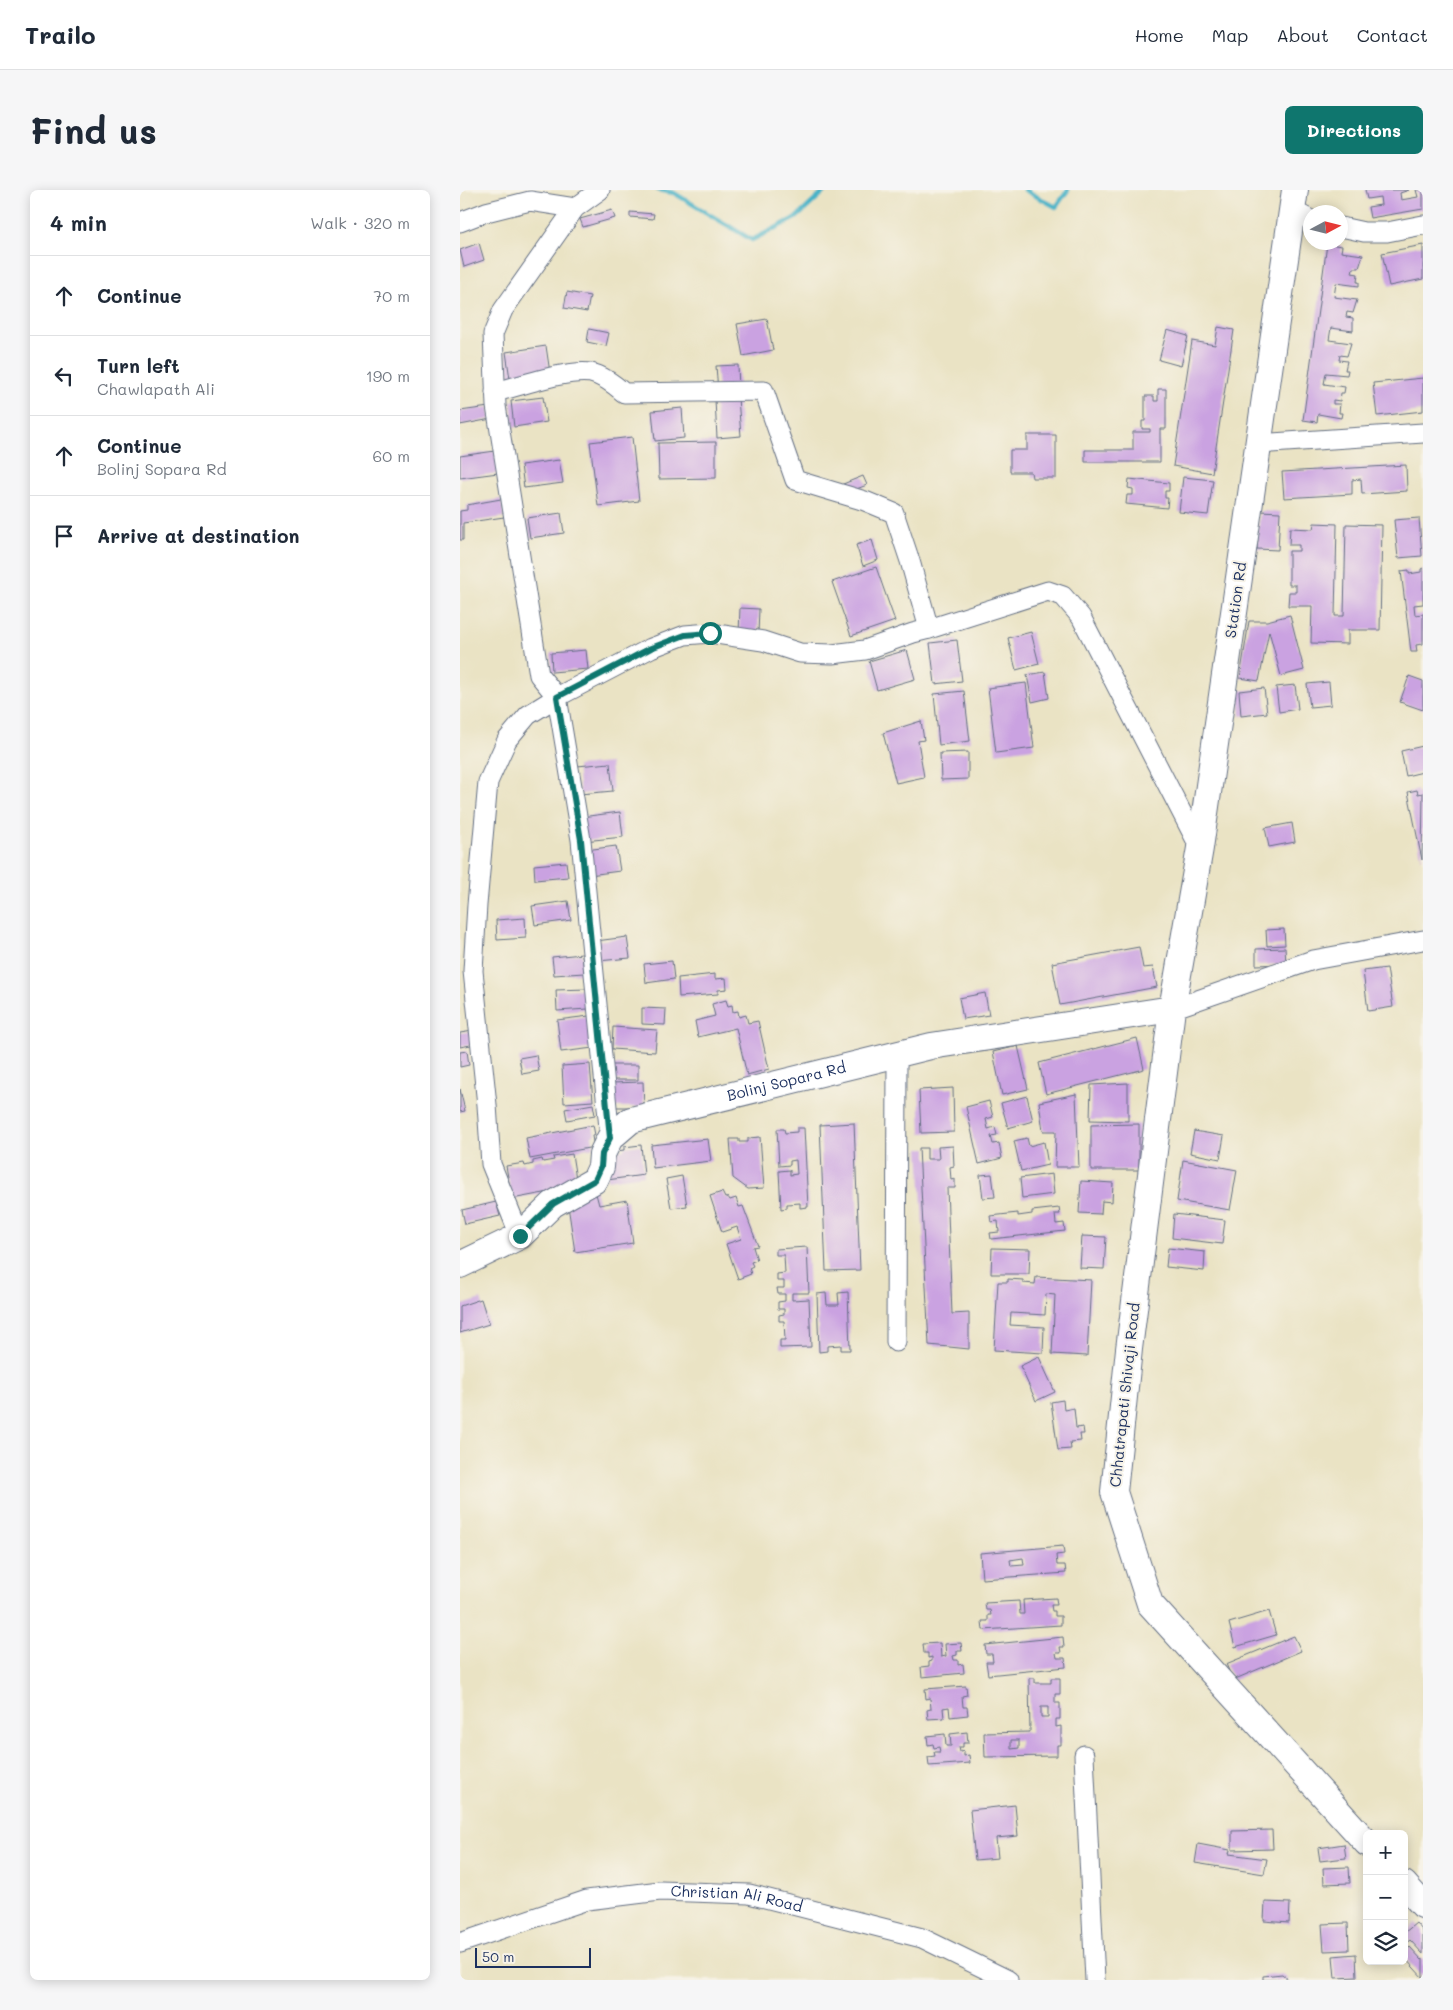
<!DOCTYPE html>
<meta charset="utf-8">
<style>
:root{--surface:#fff;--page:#f6f6f7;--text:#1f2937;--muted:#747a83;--line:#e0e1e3;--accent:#0f766e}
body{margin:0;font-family:Mali,sans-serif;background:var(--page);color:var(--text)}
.controls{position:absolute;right:15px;bottom:15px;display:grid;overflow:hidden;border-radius:8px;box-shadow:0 2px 12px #0003}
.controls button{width:45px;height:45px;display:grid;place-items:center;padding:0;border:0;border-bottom:1px solid var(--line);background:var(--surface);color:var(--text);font:25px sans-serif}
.compass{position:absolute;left:843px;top:15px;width:45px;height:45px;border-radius:50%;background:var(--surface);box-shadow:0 2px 12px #0003;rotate:83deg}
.scale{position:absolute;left:15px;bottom:12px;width:116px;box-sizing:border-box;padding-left:5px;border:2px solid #1b2f5e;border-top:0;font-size:14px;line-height:18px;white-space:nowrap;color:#1b2f5e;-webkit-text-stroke:4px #f7f3e8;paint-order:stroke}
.stop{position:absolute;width:15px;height:15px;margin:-11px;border:4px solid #0f766e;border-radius:50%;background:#fff}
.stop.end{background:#0f766e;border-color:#fff;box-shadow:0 1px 5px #0008}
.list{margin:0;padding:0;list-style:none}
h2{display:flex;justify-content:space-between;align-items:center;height:65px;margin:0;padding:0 20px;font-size:21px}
h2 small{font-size:16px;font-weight:400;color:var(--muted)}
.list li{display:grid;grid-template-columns:32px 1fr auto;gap:15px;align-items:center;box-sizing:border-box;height:80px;padding:0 20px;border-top:1px solid var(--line)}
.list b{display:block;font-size:19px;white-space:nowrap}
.list p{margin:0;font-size:16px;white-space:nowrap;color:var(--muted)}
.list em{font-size:16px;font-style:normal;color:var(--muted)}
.icon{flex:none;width:28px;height:28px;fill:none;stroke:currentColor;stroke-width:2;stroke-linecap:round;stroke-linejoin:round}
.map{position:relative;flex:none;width:963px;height:1790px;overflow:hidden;border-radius:8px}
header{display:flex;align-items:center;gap:30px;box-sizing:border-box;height:70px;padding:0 25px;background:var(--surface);border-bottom:1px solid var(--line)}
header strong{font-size:24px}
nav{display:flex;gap:28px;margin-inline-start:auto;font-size:18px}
.intro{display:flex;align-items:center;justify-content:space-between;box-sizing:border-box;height:120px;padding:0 30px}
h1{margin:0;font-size:35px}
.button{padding:12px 22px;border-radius:8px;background:var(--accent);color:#fff;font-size:18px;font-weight:700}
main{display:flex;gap:30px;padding:0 30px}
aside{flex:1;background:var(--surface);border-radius:8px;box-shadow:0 2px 12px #0003}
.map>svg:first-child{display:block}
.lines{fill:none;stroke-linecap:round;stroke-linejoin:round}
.stream{stroke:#49b3c7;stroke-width:4.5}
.building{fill:#caa2e1;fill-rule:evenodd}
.street-casing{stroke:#636e82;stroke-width:21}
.secondary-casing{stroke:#636e82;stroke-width:28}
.street{stroke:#fff;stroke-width:19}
.secondary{stroke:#fff;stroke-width:26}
.route{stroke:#0f766e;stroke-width:6}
.labels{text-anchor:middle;stroke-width:4;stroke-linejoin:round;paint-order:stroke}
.street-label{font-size:15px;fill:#1b2f5e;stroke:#f7f3e8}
</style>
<header>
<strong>Trailo</strong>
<nav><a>Home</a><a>Map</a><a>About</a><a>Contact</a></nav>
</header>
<div class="intro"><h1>Find us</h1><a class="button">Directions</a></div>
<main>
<aside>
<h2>4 min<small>Walk · 320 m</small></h2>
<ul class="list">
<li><svg class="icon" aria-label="ahead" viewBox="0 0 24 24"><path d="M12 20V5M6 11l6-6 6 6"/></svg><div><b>Continue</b></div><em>70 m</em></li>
<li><svg class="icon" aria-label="left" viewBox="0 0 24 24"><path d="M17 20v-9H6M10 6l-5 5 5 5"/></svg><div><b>Turn left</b><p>Chawlapath Ali</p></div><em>190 m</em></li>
<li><svg class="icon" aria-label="ahead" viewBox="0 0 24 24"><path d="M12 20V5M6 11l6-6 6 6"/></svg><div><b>Continue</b><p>Bolinj Sopara Rd</p></div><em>60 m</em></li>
<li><svg class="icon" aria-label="arrive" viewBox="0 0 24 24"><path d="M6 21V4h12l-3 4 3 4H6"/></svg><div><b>Arrive at destination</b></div></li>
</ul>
</aside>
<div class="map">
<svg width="963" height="1790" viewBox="0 0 963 1790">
<rect width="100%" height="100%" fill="#f7f3e8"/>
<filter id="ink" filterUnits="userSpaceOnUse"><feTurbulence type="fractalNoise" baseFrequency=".02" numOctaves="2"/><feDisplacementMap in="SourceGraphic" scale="10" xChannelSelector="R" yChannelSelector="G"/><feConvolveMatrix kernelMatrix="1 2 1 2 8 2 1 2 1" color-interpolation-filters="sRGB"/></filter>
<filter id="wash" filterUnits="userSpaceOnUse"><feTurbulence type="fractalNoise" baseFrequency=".0096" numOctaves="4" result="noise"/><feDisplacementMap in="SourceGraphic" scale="20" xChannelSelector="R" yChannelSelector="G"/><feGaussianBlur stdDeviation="1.12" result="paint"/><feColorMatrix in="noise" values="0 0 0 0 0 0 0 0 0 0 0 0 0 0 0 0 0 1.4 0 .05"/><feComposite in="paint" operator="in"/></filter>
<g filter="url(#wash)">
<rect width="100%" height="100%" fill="#eae3c4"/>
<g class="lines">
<path class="stream" d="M 198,0 L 214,3 L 292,50 L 337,27 L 366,0
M 565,0 L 596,17 L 608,0"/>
</g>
<g id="blocks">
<path class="building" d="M 905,0 L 949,0 L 940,3 L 941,10 L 958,7 L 956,0 L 963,0 L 963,19 L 910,28 L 908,17 L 921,15 L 920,7 L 907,9 Z
M 152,20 L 155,28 L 123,37 L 120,29 Z
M 170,22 L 194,24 L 193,29 L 170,27 Z
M 19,53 L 24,70 L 4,77 L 0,60 Z
M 867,54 L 882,56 L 881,62 L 903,65 L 899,78 L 893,78 L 892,83 L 898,84 L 897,92 L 899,92 L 899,96 L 876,93 L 874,107 L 897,110 L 893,123 L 887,122 L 886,127 L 893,128 L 893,141 L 871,138 L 869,150 L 891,153 L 887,166 L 880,165 L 879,170 L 887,171 L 885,180 L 888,180 L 887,185 L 866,183 L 864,194 L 885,197 L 884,203 L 881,203 L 880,211 L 873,210 L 873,214 L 880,214 L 879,223 L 882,223 L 881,228 L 858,224 L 857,232 L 843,230 Z
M 963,55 L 963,89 L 929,96 L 922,63 Z
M 107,102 L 130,106 L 127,122 L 104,118 Z
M 307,129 L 313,160 L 283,166 L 277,134 Z
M 758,137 L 774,140 L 752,283 L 713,276 L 732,151 L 755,155 Z
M 129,139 L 149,143 L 146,156 L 127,152 Z
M 707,140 L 728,146 L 721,176 L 699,170 Z
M 86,156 L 90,183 L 50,189 L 46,162 Z
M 278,175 L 279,200 L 258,201 L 256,176 Z
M 963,188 L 963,221 L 917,226 L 913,193 Z
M 698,199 L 706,199 L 706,239 L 700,239 L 700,272 L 625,272 L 625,260 L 673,260 L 673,242 L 690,242 L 690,239 L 682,239 L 682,231 L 685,231 L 685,206 L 694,206 L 694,211 L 698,211 Z
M 83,207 L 87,232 L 54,237 L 51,211 Z
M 278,208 L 281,246 L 257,248 L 255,210 Z
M 29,217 L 31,229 L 0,235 L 0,221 Z
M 222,218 L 224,248 L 195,251 L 192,221 Z
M 567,245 L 596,245 L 596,288 L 572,288 L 571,282 L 550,282 L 550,260 L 567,260 Z
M 172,247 L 179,311 L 138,316 L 130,252 Z
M 256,252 L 256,288 L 199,289 L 198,253 Z
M 35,261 L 38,283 L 0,288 L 0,266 Z
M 99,270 L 103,293 L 64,298 L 61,275 Z
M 946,275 L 947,301 L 902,304 L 901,289 L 892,290 L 892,304 L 824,308 L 822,282 Z
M 403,286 L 407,295 L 386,303 L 383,294 Z
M 723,287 L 753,290 L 748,325 L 719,322 Z
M 669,289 L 709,293 L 709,301 L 705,301 L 705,308 L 708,308 L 707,318 L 666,314 L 667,305 L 673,305 L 673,299 L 668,298 Z
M 41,309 L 44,327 L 3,333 L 3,350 L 0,350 L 0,321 L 7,320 L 7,315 Z
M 800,321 L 820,322 L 818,360 L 797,359 Z
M 101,323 L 104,343 L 70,348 L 67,328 Z
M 959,328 L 962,366 L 938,368 L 934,330 Z
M 854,333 L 877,334 L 875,426 L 884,426 L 886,334 L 922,335 L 920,440 L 888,440 L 888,454 L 851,453 L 852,416 L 828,416 L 829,402 L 836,402 L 836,395 L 829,395 L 829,361 L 839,361 L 839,355 L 829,355 L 830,338 L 853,339 Z
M 412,350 L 418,370 L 403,376 L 396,355 Z
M 416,377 L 435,431 L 391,446 L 372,392 Z
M 963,378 L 963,414 L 954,415 L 955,425 L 963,424 L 963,454 L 956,455 L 957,462 L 951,462 L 941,381 L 949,380 L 949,384 L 961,382 L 961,379 Z
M 280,418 L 299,419 L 298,444 L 279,443 Z
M 830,425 L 844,480 L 821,486 L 809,441 L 799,491 L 780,488 L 789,431 L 807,431 Z
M 571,442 L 579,474 L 556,480 L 548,448 Z
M 497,450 L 502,491 L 475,494 L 470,453 Z
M 126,460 L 128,479 L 92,482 L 91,463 Z
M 447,460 L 455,489 L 417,500 L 409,471 Z
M 585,482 L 589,508 L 572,512 L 567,485 Z
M 949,486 L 963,491 L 963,520 L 940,512 Z
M 869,492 L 871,515 L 850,517 L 847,494 Z
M 566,493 L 574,558 L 536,563 L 528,498 Z
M 835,495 L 838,519 L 819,522 L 816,497 Z
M 804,498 L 807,523 L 781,526 L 779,501 Z
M 504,501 L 510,551 L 479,555 L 474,504 Z
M 461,531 L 464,550 L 458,551 L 464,587 L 436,593 L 423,543 Z
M 963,556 L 963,582 L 946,586 L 941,561 Z
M 508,562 L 508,589 L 481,590 L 480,563 Z
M 150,573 L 153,601 L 120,604 L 117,576 Z
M 957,600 L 958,604 L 963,603 L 962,670 L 948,602 Z
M 160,622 L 163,647 L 124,651 L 121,627 Z
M 832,633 L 835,652 L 809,657 L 805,638 Z
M 156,656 L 160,681 L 129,685 L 126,660 Z
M 106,672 L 108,687 L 75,690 L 74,675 Z
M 108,711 L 111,730 L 75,735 L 72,716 Z
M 65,728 L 66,748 L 37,750 L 36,730 Z
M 824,739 L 825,755 L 807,756 L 806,740 Z
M 167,747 L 170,768 L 138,771 L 136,751 Z
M 679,757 L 683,778 L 693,777 L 697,797 L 600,815 L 592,773 Z
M 825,758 L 826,774 L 796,775 L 796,759 Z
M 122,764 L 124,783 L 94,785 L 92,767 Z
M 212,771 L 214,789 L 186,793 L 184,774 Z
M 927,778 L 933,817 L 908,821 L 903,781 Z
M 255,784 L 255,789 L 266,788 L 267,799 L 258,800 L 258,804 L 219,807 L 218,788 Z
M 127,799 L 128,819 L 97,821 L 96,800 Z
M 525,803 L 529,825 L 503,829 L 499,808 Z
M 266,810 L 268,816 L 272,815 L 273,822 L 278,821 L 279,827 L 286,825 L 288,833 L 298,831 L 309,879 L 287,885 L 276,838 L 238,847 L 235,831 L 255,826 L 252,814 Z
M 182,818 L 206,819 L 205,835 L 182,834 Z
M 129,826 L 133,858 L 101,862 L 97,830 Z
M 153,837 L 197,840 L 195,862 L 152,859 Z
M 13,841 L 16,854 L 0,857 L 0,843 Z
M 677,848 L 684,879 L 586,904 L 579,873 Z
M 558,856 L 568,899 L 542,905 L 533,862 Z
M 7,861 L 9,875 L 0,877 L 0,862 Z
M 76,865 L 79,881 L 62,884 L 59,868 Z
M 130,874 L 133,911 L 104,913 L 102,876 Z
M 150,875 L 178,875 L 178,890 L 150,890 Z
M 183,892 L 184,917 L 152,917 L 151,893 Z
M 668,893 L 668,931 L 630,930 L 631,895 Z
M 493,898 L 494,942 L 461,943 L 459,900 Z
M 0,899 L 5,921 L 0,922 Z
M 616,904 L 619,977 L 595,977 L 596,941 L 583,941 L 579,912 Z
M 567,906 L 573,931 L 548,938 L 541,913 Z
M 529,911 L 533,927 L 526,929 L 528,939 L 535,937 L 537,945 L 531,946 L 533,954 L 539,953 L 542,968 L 519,974 L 506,917 Z
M 133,914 L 135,925 L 107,930 L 105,919 Z
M 394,933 L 400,1080 L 366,1081 L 360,935 Z
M 679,934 L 679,980 L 631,980 L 631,935 Z
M 133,935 L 135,945 L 132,946 L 134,957 L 70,969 L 66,948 Z
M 337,938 L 344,938 L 348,1017 L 340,1018 L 340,1013 L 327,1014 L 327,1018 L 321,1019 L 319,981 L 330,980 L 330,985 L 337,984 L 336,970 L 330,971 L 330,975 L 319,976 L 317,939 L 324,939 L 325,943 L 337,942 Z
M 734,941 L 764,946 L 760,969 L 730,963 Z
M 300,947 L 304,998 L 288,999 L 273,988 L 270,949 L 279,949 L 279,952 L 288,952 L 288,948 Z
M 567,948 L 569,956 L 584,952 L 588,975 L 561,981 L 554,951 Z
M 248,949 L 251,971 L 193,978 L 191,955 Z
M 181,955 L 184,985 L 147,990 L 149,962 L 164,960 L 164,957 Z
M 493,956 L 494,976 L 490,977 L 491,990 L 495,989 L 495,998 L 487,998 L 492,1124 L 509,1123 L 509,1159 L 469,1155 L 459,958 L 467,958 L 467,969 L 479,969 L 478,957 Z
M 112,964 L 116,989 L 105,999 L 52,1009 L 46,976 L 64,973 L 65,976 L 73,974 L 73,971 L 82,969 L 83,972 L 94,970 L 93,967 Z
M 723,970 L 777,980 L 770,1020 L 717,1011 Z
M 532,984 L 535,1007 L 523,1008 L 520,985 Z
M 592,984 L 594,1004 L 562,1008 L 560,988 Z
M 222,986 L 227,1016 L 211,1018 L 206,989 Z
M 621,991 L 653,993 L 652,1012 L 642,1011 L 641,1024 L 619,1023 Z
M 134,996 L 139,1015 L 167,1010 L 173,1053 L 115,1062 L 107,1009 Z
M 262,1002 L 265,1008 L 268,1007 L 270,1010 L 276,1008 L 279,1017 L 283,1016 L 298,1056 L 293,1057 L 297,1070 L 291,1072 L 293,1076 L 289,1078 L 291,1084 L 278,1089 L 266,1054 L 281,1049 L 277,1037 L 262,1042 L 250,1006 Z
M 36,1012 L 40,1026 L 5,1034 L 2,1020 Z
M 599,1018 L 600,1024 L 595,1024 L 596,1034 L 604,1033 L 605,1041 L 531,1049 L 530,1043 L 539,1042 L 538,1031 L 531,1032 L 530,1026 L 558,1023 L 558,1026 L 572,1024 L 572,1021 Z
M 714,1024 L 765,1030 L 762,1054 L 712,1048 Z
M 622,1046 L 646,1047 L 644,1079 L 620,1078 Z
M 347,1057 L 349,1103 L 332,1103 L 332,1110 L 349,1109 L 351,1157 L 320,1158 L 320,1150 L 325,1150 L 324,1131 L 319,1131 L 319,1125 L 324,1124 L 324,1119 L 318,1119 L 318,1112 L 325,1111 L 325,1104 L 318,1104 L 317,1098 L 324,1098 L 324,1091 L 317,1091 L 317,1084 L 325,1083 L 324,1065 L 316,1065 L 316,1059 Z
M 532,1058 L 570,1059 L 569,1084 L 531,1084 Z
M 708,1058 L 745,1062 L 744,1081 L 706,1077 Z
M 576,1087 L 631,1090 L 627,1166 L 592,1164 L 595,1105 L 586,1104 L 585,1125 L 551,1123 L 550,1135 L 584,1137 L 583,1163 L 534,1160 L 538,1092 L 548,1092 L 548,1089 L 563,1090 L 563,1093 L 575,1094 Z
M 388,1102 L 390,1160 L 381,1160 L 381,1155 L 367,1156 L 367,1161 L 359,1162 L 357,1104 L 366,1103 L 367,1115 L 379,1115 L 378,1103 Z
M 21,1109 L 29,1134 L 0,1143 L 0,1116 Z
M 579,1167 L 595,1202 L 576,1211 L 560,1176 Z
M 603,1210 L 604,1220 L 614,1218 L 616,1238 L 623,1237 L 624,1244 L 620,1244 L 621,1251 L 610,1252 L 611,1259 L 598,1260 L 591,1212 Z
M 603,1356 L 604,1364 L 596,1365 L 597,1375 L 605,1375 L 606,1383 L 522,1389 L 520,1363 ZM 563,1368 L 564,1375 L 551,1376 L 550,1370 Z
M 596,1408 L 597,1415 L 591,1415 L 592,1421 L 595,1421 L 595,1426 L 601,1426 L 601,1435 L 523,1440 L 522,1431 L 528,1431 L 528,1425 L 531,1425 L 530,1420 L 526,1420 L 525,1413 L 559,1411 L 560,1424 L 564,1424 L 563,1410 Z
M 809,1421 L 816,1445 L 775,1457 L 769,1433 Z
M 834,1446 L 841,1461 L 773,1490 L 766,1474 Z
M 603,1447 L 604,1457 L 600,1457 L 601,1463 L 596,1463 L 597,1468 L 605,1468 L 606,1477 L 528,1485 L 526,1472 L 533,1472 L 532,1464 L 526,1464 L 525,1455 Z
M 480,1453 L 481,1467 L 486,1466 L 485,1454 L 501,1453 L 502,1461 L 497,1461 L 497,1465 L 493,1466 L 494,1470 L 498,1470 L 498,1475 L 503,1474 L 504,1483 L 462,1487 L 461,1477 L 469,1476 L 469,1472 L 472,1471 L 472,1467 L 468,1468 L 468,1463 L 464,1463 L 463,1454 Z
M 569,1488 L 575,1488 L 575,1493 L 591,1493 L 591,1488 L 600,1488 L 600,1504 L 595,1504 L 595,1513 L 600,1513 L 600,1529 L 596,1529 L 596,1537 L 601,1536 L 601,1555 L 597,1555 L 597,1566 L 525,1567 L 524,1543 L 570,1542 ZM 581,1517 L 588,1517 L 588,1527 L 581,1527 ZM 551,1550 L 559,1550 L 559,1558 L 551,1559 Z
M 506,1496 L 507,1505 L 502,1506 L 503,1517 L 507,1517 L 508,1525 L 490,1527 L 489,1517 L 483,1518 L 484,1528 L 468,1529 L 467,1520 L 471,1519 L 470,1508 L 466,1509 L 465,1499 Z
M 507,1542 L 508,1553 L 503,1553 L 503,1557 L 499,1557 L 500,1562 L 504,1561 L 504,1566 L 509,1565 L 510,1573 L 469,1576 L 468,1567 L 475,1566 L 474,1562 L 480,1562 L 479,1557 L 474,1558 L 473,1554 L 468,1555 L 467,1546 L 485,1544 L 486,1556 L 491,1556 L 490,1544 Z
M 555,1615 L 558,1646 L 536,1648 L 538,1668 L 515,1670 L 510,1620 Z
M 812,1640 L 813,1659 L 772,1660 L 772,1641 Z
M 738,1654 L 770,1660 L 769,1664 L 807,1669 L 804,1684 L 735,1673 Z
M 884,1654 L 886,1668 L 860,1671 L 858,1658 Z
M 889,1677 L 890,1693 L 864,1694 L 863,1678 Z
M 805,1712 L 830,1713 L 829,1733 L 804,1731 Z
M 888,1733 L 889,1760 L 864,1761 L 862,1734 Z
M 956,1733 L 963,1741 L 963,1764 L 950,1750 L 944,1755 L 944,1743 Z
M 950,1757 L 962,1770 L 963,1769 L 963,1788 L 944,1767 L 944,1763 Z
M 896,1764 L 897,1787 L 875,1788 L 873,1766 Z
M 822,1784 L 829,1790 L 803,1790 L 803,1786 Z"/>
</g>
</g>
<g filter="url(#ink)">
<use href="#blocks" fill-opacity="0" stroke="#636e82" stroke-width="1"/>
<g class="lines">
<g class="street-casing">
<g id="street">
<path d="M 832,20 L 851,30"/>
<path d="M 0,32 L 26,22 L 70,11 L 115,18"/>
<path d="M 881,37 L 904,42 L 927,42 L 963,35"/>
<path d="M 35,202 C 60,196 108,179 131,183 C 144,186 155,195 164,203 L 304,201 L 335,290 L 405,311 L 434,323 L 450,371 L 469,439"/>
<path d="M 798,254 L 963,243"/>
<path d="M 97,507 L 79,485 L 36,216 L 33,144 L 43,120 L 115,18 L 140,0"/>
<path d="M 97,507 L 121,650 L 150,948"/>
<path d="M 712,819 L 853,770 L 963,750"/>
<path d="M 60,1046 L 31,974 L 27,915 L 13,781 L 17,715 L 28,592 L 47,550 L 68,525 L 97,507 L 191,458 L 225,445 L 250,443 L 303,451 L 340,463 L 372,464 L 405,460 L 453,443 L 469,439 L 588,401 L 603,406 L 621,427 L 740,658"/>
<path d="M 436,1152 L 437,865"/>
<path d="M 624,1565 L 635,1790"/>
<path id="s1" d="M 0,1753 L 127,1710 L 200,1701 L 289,1704 L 462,1748 L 548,1790"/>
</g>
</g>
<g class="secondary-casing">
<g id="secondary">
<path d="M 835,0 L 740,658 L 712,819 L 669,1159 L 654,1302 L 690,1414 L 907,1653"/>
<path id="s2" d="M 0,1075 L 60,1046 L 93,1014 L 135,990 L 141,977 L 142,964 L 150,948 L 171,930 L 471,856 L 712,819"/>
<path d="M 944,1694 L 963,1715"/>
</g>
</g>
<use href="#street" class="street"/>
<use href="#secondary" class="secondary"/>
</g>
</g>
<g class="lines" filter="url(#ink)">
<path class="route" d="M 60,1046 L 93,1014 L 135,990 L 141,977 L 142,964 L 150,948 L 121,650 L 97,507 L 191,458 L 225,445 L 250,443"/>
</g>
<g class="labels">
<g class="street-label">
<text transform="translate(776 410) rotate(-82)" y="5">Station Rd</text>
<text dy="5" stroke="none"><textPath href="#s2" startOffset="394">Bolinj Sopara Rd</textPath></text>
<text transform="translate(665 1205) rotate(-84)" y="5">Chhatrapati Shivaji Road</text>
<text dy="5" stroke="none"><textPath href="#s1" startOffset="285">Christian Ali Road</textPath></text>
</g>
</g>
</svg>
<div class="controls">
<button>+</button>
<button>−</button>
<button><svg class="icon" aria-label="layers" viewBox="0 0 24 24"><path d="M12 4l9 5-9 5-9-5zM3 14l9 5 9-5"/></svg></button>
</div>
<svg class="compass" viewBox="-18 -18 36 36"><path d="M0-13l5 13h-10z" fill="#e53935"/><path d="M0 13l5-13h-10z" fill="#747a83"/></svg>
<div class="scale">50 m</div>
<div class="stop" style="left:250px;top:443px"></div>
<div class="stop end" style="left:60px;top:1046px"></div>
</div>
</main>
